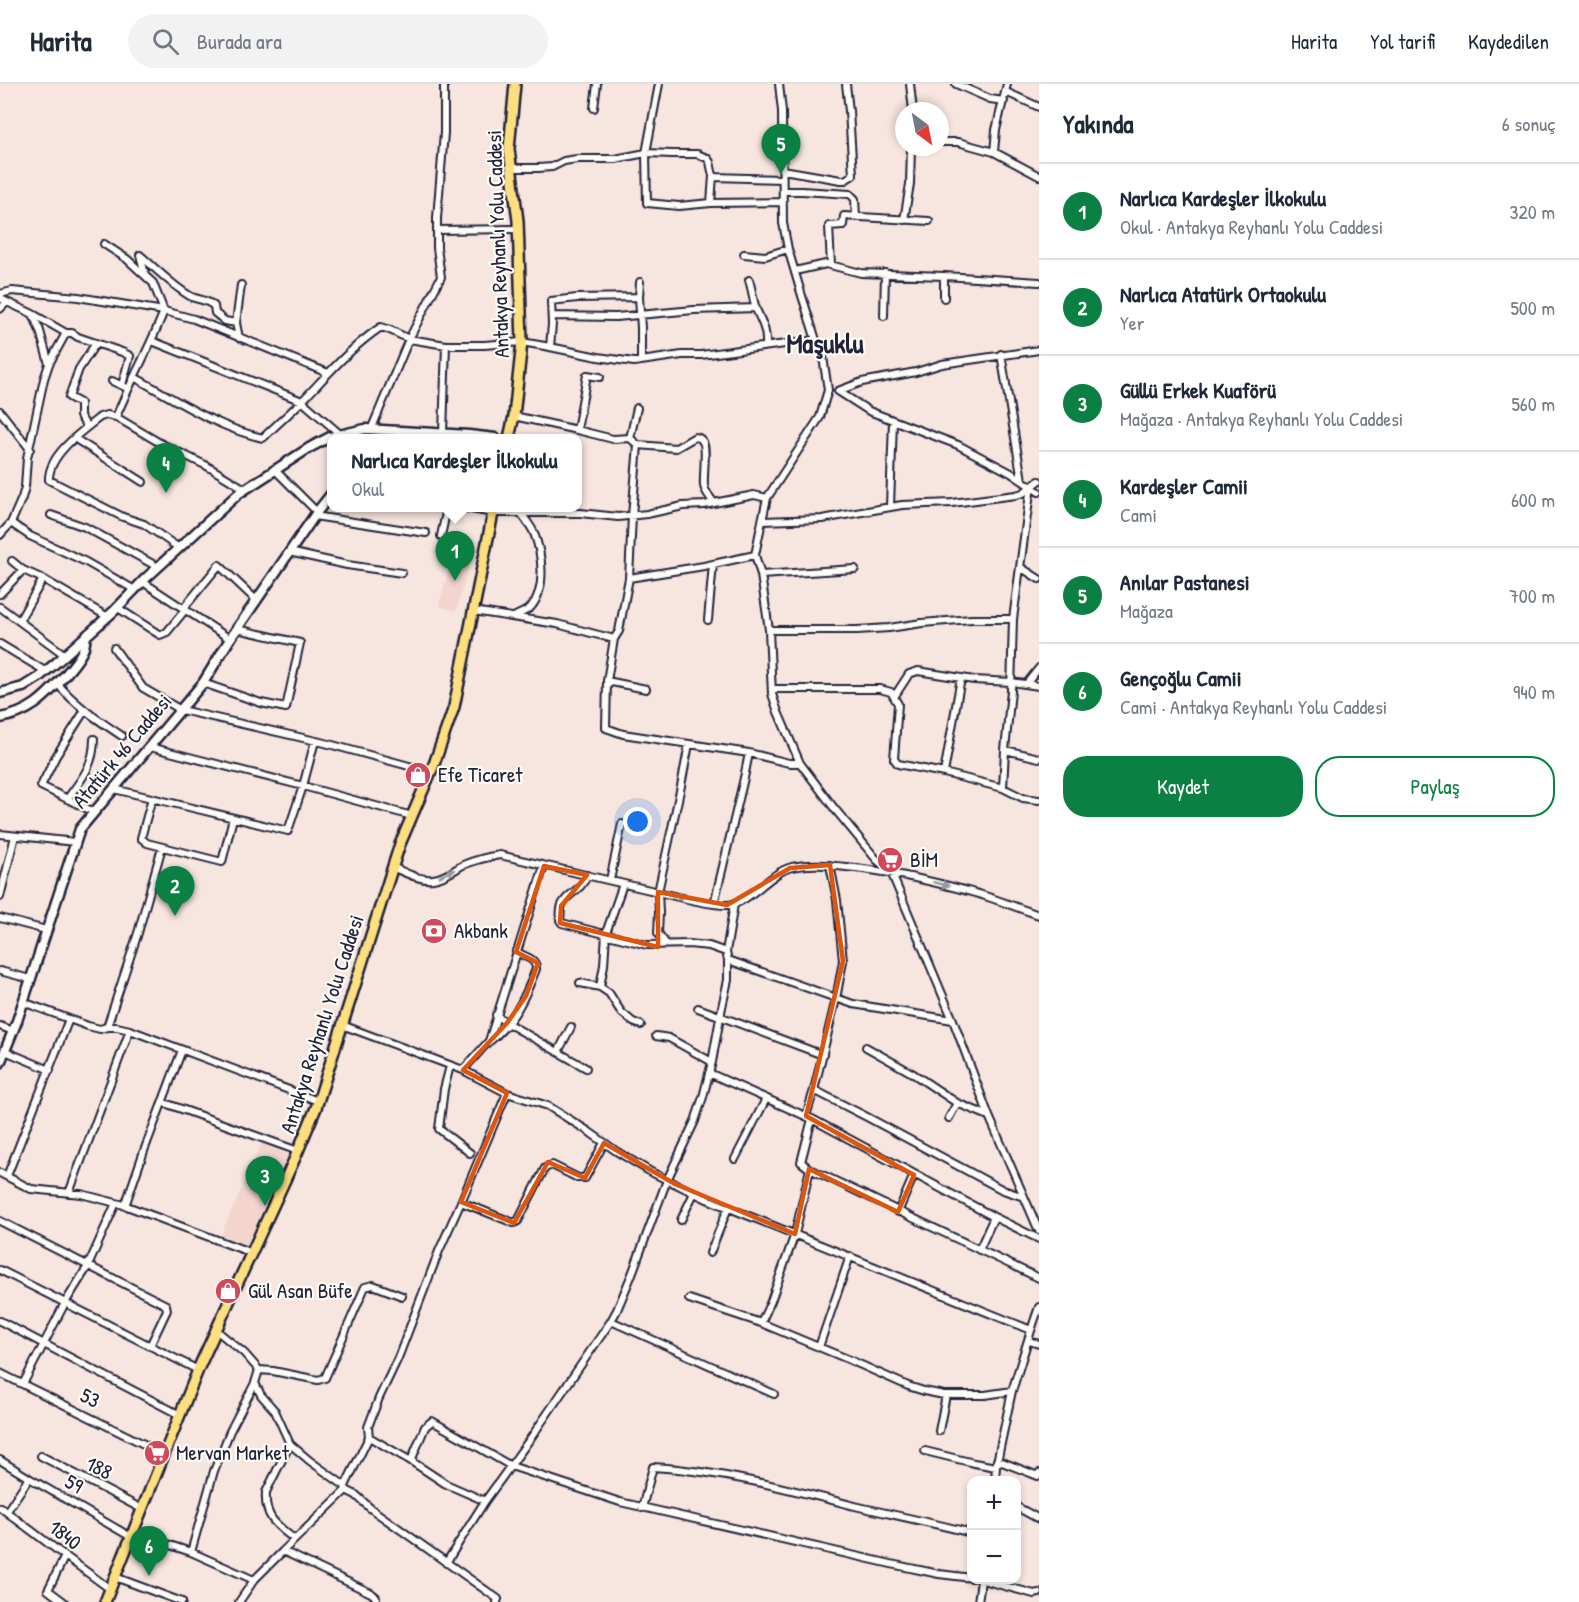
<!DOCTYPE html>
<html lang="tr">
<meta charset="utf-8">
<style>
:root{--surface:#fff;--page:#f2f2f3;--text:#1f2937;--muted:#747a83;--line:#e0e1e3;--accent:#0b8043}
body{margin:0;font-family:"Patrick Hand",sans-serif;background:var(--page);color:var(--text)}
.controls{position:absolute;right:18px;bottom:18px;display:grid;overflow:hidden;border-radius:12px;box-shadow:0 3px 9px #0003}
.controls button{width:54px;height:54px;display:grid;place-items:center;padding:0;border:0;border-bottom:2px solid var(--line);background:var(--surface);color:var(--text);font:30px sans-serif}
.compass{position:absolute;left:895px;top:18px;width:54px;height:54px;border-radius:50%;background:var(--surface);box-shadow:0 3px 9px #0003;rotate:148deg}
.you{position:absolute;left:638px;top:738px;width:21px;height:21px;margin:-15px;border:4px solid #fff;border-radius:50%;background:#1a73e8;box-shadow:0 0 0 9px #1a73e833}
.badge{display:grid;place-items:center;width:39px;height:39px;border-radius:50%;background:var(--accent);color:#fff;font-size:20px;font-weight:700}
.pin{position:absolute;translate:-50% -50px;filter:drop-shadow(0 2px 3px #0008)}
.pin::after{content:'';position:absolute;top:32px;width:21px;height:18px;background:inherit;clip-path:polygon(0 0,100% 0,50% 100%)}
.popup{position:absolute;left:327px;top:350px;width:255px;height:78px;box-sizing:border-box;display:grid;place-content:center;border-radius:12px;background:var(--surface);filter:drop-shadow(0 2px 4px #0005);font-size:20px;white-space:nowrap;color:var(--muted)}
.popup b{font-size:22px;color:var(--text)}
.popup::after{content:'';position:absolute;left:50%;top:100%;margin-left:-12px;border:12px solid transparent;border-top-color:var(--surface)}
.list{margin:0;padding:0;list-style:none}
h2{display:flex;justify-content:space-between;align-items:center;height:78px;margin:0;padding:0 24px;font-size:26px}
h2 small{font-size:20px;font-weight:400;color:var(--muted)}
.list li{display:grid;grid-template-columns:39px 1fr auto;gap:18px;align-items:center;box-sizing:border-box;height:96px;padding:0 24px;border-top:2px solid var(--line)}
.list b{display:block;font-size:22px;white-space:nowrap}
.list p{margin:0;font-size:20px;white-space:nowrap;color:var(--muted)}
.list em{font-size:20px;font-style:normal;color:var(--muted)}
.actions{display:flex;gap:12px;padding:18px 24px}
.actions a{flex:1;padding:14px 0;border:2px solid var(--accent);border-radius:24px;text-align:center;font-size:21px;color:var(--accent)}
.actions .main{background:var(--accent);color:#fff}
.icon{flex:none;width:33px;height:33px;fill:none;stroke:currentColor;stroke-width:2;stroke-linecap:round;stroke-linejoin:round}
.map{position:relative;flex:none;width:1039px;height:1518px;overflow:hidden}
header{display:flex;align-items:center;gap:36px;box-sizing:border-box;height:84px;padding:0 30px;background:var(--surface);border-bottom:2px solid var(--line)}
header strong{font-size:28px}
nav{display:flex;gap:33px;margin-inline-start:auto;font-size:21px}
.search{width:420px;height:54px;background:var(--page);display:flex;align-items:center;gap:15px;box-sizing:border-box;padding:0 21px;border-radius:33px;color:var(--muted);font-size:22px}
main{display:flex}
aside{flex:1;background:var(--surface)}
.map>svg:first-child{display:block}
.built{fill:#f3d5ce}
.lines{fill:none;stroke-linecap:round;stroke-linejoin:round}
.street-casing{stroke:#22223b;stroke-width:10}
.secondary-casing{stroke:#22223b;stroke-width:13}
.primary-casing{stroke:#22223b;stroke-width:14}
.street{stroke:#fdfcf7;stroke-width:6}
.secondary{stroke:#fdfcf7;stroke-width:8}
.primary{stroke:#fddf80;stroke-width:9}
.oneway{fill:#9a9aa2}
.marked{fill:none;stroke:#de560e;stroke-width:4.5;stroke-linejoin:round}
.labels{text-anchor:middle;stroke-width:4.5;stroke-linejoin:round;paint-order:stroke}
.street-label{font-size:21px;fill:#22223b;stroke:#fdfcf7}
.poi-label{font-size:21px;fill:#22223b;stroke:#fdfcf7;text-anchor:start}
.district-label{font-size:27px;font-weight:bold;fill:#22223b;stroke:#fdfcf7}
</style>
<header>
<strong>Harita</strong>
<div class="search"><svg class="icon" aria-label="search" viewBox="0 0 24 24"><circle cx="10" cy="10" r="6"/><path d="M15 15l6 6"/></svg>Burada ara</div>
<nav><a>Harita</a><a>Yol tarifi</a><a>Kaydedilen</a></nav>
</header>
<main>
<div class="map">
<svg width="1039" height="1518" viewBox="0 0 1039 1518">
<rect width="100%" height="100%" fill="#f7e5df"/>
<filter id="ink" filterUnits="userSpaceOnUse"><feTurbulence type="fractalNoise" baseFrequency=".0167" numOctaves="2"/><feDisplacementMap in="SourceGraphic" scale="12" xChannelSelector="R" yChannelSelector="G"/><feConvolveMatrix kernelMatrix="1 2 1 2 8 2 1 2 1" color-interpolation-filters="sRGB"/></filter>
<g filter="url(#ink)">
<path class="built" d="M 454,466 L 472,471 L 456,527 L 439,522 Z
M 262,1058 L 290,1071 L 249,1164 L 221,1151 Z"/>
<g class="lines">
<g class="street-casing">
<path id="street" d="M 659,0 L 646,69 L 647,119 L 679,122 L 711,119 L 783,118
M 779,0 L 782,27 L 783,139 L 788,165 L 802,212 L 816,256 L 822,266 L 828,306 L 820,333 L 767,414 L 762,437 L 755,471 L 761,491 L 769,546 L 772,610 L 778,628 L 800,679 L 834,724 L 877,776 L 891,788 L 953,936 L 989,1032 L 1039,1147
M 910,0 L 913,27
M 956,0 L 990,15 L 1004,17
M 1006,8 L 1039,23
M 594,24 L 597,0
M 940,58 L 958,58 L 994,68 L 1039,92
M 994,68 L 996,46 L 1007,0
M 511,84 L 538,84 L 552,83 L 564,77 L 577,75 L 615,75 L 646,69 L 673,70 L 697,70 L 707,74 L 710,78 L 713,92 L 715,93 L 782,95
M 783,86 L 841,96 L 845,96 L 853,91 L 849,27 L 846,0
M 783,107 L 802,107 L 850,110 L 855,115 L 856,133
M 711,119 L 713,92
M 904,136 L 910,100 L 911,63
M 437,146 L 518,145
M 104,160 L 127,175 L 153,199 L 164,227 C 150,263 131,297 116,333
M 744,170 L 765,172 L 788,165
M 831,181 L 829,142 L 843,141 L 844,132 L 929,137
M 795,187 L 826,180 L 861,189 L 944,192 L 1039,198
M 145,190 L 140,171 C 154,183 176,205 192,213 C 202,217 205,215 214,222 L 215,229 L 225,237 L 236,239
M 749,196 C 752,205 753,216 756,225 C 762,239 767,246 766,262
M 640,198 L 639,213 L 641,244 L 641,276
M 0,210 L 12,207 L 78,213 L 164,227 L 194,235 L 328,289
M 0,214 L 7,218 L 33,230 L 40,247 L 49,280
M 944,214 L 944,192
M 0,225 L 7,218
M 33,230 L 66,249
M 552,232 L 616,233 L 694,226 L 756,224
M 884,232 L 885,189
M 239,254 L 236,239 L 241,201
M 152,257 L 302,317 L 341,351
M 550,263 L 552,240 L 551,217 L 577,214 L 639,213
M 1001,270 L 1022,396
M 134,293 C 175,315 217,344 263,354 C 276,341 290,329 303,316 C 328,290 351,263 381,243 L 390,246 L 409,255 L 446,261 L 484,261 L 522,258 L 550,263 L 598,273 L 634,278 L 682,271 L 701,271 L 816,256
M 600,293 L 587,291 L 577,346 L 613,355 L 630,354
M 112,297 L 125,303
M 838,307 L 869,327 L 958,361 L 1011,389 L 1039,408
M 838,307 L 862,298 L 916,288 L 942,280 L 1039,266
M 637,324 L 630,354 L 638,361 L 676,364 L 695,353 C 699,354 700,353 703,358 C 707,364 703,392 704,402 C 705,408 710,413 714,419
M 0,327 L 30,365
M 514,332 L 577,346
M 87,343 L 80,332 L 80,319 L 69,313 L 79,285 L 96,259
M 371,346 L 409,255 L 441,193 L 437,164 L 437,134 L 444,49 L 444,0
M 443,349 L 446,261
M 74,354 L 143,398
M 274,385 L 317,428
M 1031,402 L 1013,535 L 1011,607 L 1005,666 L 1003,704 L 1023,714 L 1039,716
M 890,423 L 893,337
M 466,424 L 493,429 L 580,429 L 618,433 L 647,430 L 683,422 L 704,421 L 754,411 L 767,414
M 51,431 L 85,443 L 158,483
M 314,432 L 426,449
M 762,437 L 822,435 L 902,421 L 952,419 L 1016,411 L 1023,409 L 1039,397
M 11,439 L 30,452 L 86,478 L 135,506
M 0,451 L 11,439 L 22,414 L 25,403 L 27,374 L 44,295 L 49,280 L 66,249 L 72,249 L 78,253 L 122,268 L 130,272 L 122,301
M 441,452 L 447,424
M 179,464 L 144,440 L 123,433 L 49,396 C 48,371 82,347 100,333 L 107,331 L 116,333 L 160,359 L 207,382 L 245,405
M 289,468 L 347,481 L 402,489
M 755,471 L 704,482 L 629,494 L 619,547 L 614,555 L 607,597 L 606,644 L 623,650 L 749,669 L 789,679 L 800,679
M 12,477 L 23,486 L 43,495 L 108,533
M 1020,483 L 1039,495
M 761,491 L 855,485
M 629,494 L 632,432 L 638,361
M 143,498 L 230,555
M 0,510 L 23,486
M 0,523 L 65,571
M 118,524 L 160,551 L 167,548 L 185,526
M 183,525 L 219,481 L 257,517
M 473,527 L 557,540 L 614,555
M 514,533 C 519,530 527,527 531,523 C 547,504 542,470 534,449 C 531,442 525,435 521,429
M 708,536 L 713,480
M 19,537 L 43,495
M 769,546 L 857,546 L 889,544 L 922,539 L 972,535 L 1013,535
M 0,560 L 45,587
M 114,564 L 143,604 L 181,626 L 325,659 L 431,688
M 607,597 L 646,605
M 57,599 C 75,621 98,636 122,652
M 203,599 L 261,619 L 286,624 L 300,559 L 237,545
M 1027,599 L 1039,584
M 772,605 L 880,605 L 891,608 L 898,620 L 894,675 L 898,680 L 944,689 L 1003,704
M 894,613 L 909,590 L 918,587 L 974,596 L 1011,598 L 1039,602
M 85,626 L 56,672 L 41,702 L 94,728
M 150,663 L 303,702 L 412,732
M 1005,666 L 1039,674
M 944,689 L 961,594
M 114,705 L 288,747 L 303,702 L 315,657
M 152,714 L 141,754 L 147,759 L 222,778 L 233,734
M 67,715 C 82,695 94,681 94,655
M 0,750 L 75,758
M 830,781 L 837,816 L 843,877 L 836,915 L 814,1006 L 867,1033 L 1003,1106 L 1024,1113
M 544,782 L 489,957 L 463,986 L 507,1009 L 548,1022 L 588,1047 L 616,1067 L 651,1088 L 707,1115 L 1031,1246
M 392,783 C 404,788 420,797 433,795 C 444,794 454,786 463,781 C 475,776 487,773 500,771 C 550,783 600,794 650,806 C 671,811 705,821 726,821 C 749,821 768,789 792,783 C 810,779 828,781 846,783 C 890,787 932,797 975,809 C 997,815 1017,824 1039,831
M 587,791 C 582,807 567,809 562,821 C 560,825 561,832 560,836 L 562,839 L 647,861 L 689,860 L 709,862 L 726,868
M 610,796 L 622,740
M 0,813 L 15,752
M 714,820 L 744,694 L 749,669
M 734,820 L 726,868 L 728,876 L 728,896 L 722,923 L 712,978 L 703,1013 L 695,1037 L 667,1096 L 632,1190 L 617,1226 L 611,1237 L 774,1310
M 0,834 L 46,846
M 666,860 L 658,849 L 659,829 L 658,808 L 681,702 L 689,660
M 728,876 L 853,920 L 953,936
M 0,887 L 30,895
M 580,899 L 600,903 L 609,909 L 621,928 L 633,938 L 641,941
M 600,903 L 604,881 L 606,849 L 623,800
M 23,918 L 88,942 L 100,945 L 107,943 L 117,943 L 130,946 L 318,1017
M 698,924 L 823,971
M 496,931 L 507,939 L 586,984
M 342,941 L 463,986
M 0,942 L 13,947
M 107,943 L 138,849 L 162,763
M 656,952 L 669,954 L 712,978
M 490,957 C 514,937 525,914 536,885 C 537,875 524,872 516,868
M 866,963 L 912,989 L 957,1019 L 989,1032
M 5,967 L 50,986
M 558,968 L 571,943
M 450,982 L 444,1005 L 439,1045 L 470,1069
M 709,989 L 812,1035 L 801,1078 L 810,1085
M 162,1018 L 298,1067
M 806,1032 L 814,1006
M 949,1034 L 957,1019
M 812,1035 L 994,1133 L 1039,1155
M 735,1075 L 766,1015
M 0,1089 L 31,1105 L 81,1110 L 124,1121 L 252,1169
M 7,1092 L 69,935
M 69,1109 L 130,946
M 461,1118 L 514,1139 L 518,1137 L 545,1084 L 552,1081 L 578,1094 L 585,1094 L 604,1059
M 125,1122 L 144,1067 L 182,966
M 898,1128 L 914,1091
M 681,1136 L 694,1109
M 0,1137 L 166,1221 L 167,1226 L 150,1262
M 979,1166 L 994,1133
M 710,1169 L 728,1124
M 0,1186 L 198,1286
M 689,1215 L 761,1239 L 850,1276 L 908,1302 L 924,1307 L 944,1311 L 985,1311 L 1012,1307 C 1021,1279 1029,1251 1039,1223
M 0,1237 L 180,1331
M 761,1239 L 771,1217 L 795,1150 L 810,1085 L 1039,1194
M 216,1246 L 244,1269 L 259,1286 L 255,1299 L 261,1311 L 275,1327 L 290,1360 L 266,1408 C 264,1433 276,1441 294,1455
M 1029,1257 L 1039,1260
M 819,1263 L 850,1172
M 259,1286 L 273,1287 L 318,1296 L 325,1294 L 365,1203 L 373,1201 L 402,1212
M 0,1289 L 164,1370
M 23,1300 L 65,1219 L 88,1182 L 116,1119
M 939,1347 L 946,1311
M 290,1360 L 310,1377 L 345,1402
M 925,1367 L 974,1379 L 996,1383
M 41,1372 L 142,1425
M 0,1376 L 29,1394 L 131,1453
M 997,1376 L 1038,1392 L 1039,1389
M 411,1377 L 425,1343 L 432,1337 L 511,1382 L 620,1418 L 891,1480 L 939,1490 L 972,1494
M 995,1396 L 996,1383 L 1012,1307
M 346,1405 L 345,1402 L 369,1353
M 485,1417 L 530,1355 L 611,1237
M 0,1423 L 61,1469 L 110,1505
M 1017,1423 L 1039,1435
M 642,1424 L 653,1383 C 721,1387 789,1405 855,1422 C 894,1431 933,1439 972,1449
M 7,1427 L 29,1394
M 133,1449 L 191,1468 L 254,1496
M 283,1467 L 346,1406 L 356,1411 L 370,1424 L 498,1515 L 497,1518
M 191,1468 L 214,1387 L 230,1347 L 255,1299
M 446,1479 L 485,1417 L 446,1400 L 411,1377 L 369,1353 L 368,1343 L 379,1314 L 398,1274 L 439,1167 L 461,1118 L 507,1009
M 115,1493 L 182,1518
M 983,1496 L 1034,1510 L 1039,1509
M 64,1518 L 48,1506 L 65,1472
M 239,1518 L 254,1496 L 283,1467 L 371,1509 L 376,1513 L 375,1518
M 978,1518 L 981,1496"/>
</g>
<g class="secondary-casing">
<path id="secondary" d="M 0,609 L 23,603 L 39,593 L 57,578 L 114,527 L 145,495 L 238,410 L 309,364 L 330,353 L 365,345 L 469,351 L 495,354
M 0,634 C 12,632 25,627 35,620 C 48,611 77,580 83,566 C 85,562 85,557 86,552
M 0,979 L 17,937 L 80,745 L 203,599 L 230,555 L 317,428 L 332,409"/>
</g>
<g class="primary-casing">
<path id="primary" d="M 509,354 L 514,332 L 522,258 L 518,137 L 509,65 L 515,0
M 105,1518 L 200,1281 L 295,1074 L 316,1024 L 400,760 L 433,683 L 454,623 L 494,424"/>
</g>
<use href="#street" class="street"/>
<use href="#secondary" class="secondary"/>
<use href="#primary" class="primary"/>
</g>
<defs><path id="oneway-solid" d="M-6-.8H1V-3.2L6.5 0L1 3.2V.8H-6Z" transform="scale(1.5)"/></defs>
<g class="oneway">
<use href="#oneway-solid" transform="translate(447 789) rotate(-25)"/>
<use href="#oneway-solid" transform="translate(941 800) rotate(14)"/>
<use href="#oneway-solid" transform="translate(676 812) rotate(12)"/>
</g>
</g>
<path class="marked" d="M 830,781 L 843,877 L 806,1032 L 914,1091 L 898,1128 L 809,1085 L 795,1150 L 675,1100 L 604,1059 L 585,1094 L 548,1078 L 514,1139 L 461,1118 L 507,1009 L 463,986 L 507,939 L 526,912 L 538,879 L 516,868 L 544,782 L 587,791 L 561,822 L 560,839 L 658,863 L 658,808 L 727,821 L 790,784 Z"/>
<defs>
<g id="shop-disc" transform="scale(1.35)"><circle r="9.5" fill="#d1495b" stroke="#fdfcf7"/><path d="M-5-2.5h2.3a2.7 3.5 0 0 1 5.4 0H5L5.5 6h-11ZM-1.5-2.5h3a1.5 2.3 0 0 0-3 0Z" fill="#fff"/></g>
<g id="supermarket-disc" transform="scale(1.35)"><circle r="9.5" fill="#d1495b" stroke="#fdfcf7"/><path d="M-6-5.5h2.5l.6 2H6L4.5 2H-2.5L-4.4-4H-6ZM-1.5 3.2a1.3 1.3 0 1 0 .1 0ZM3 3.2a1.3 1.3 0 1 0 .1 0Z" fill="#fff"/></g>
<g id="bank-disc" transform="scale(1.35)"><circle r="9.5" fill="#d1495b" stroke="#fdfcf7"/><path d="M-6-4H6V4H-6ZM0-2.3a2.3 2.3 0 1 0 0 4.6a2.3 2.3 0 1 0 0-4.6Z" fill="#fff"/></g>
</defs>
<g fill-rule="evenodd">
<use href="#shop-disc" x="418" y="691"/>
<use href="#supermarket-disc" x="890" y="776"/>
<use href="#bank-disc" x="434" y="847"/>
<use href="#shop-disc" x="228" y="1207"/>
<use href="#supermarket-disc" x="157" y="1369"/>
</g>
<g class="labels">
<g class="street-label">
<text transform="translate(498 160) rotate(-92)" y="7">Antakya Reyhanlı Yolu Caddesi</text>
<text transform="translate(122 667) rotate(-50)" y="7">Atatürk 46 Caddesi</text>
<text transform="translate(322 940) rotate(-72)" y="7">Antakya Reyhanlı Yolu Caddesi</text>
<text transform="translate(90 1314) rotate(26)" y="7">53</text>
<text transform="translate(99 1384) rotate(27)" y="7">188</text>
<text transform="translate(74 1400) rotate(30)" y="7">59</text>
<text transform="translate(65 1451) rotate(37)" y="7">1840</text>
</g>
<g class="poi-label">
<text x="438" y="698">Efe Ticaret</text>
<text x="910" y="783">BİM</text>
<text x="454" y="854">Akbank</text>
<text x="248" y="1214">Gül Asan Büfe</text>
<text x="176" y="1376">Mervan Market</text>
</g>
<g class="district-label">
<text x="825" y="269">Maşuklu</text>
</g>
</g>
</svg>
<div class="controls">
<button>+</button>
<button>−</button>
</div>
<svg class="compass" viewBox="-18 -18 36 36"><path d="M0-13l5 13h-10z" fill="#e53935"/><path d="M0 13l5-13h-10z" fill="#747a83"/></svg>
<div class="you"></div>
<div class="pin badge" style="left:455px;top:497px">1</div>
<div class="popup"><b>Narlıca Kardeşler İlkokulu</b>Okul</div>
<div class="pin badge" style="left:175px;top:832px">2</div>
<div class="pin badge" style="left:265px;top:1122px">3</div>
<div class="pin badge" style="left:166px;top:409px">4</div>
<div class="pin badge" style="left:781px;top:90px">5</div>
<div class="pin badge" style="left:149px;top:1492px">6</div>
</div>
<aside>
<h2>Yakında<small>6 sonuç</small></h2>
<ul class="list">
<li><span class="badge">1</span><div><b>Narlıca Kardeşler İlkokulu</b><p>Okul · Antakya Reyhanlı Yolu Caddesi</p></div><em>320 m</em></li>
<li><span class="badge">2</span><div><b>Narlıca Atatürk Ortaokulu</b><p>Yer</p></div><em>500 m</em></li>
<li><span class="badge">3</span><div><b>Güllü Erkek Kuaförü</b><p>Mağaza · Antakya Reyhanlı Yolu Caddesi</p></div><em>560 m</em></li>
<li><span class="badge">4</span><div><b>Kardeşler Camii</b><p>Cami</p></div><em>600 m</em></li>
<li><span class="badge">5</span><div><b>Anılar Pastanesi</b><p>Mağaza</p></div><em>700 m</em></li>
<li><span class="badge">6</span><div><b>Gençoğlu Camii</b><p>Cami · Antakya Reyhanlı Yolu Caddesi</p></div><em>940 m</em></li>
</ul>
<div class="actions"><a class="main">Kaydet</a><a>Paylaş</a></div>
</aside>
</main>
